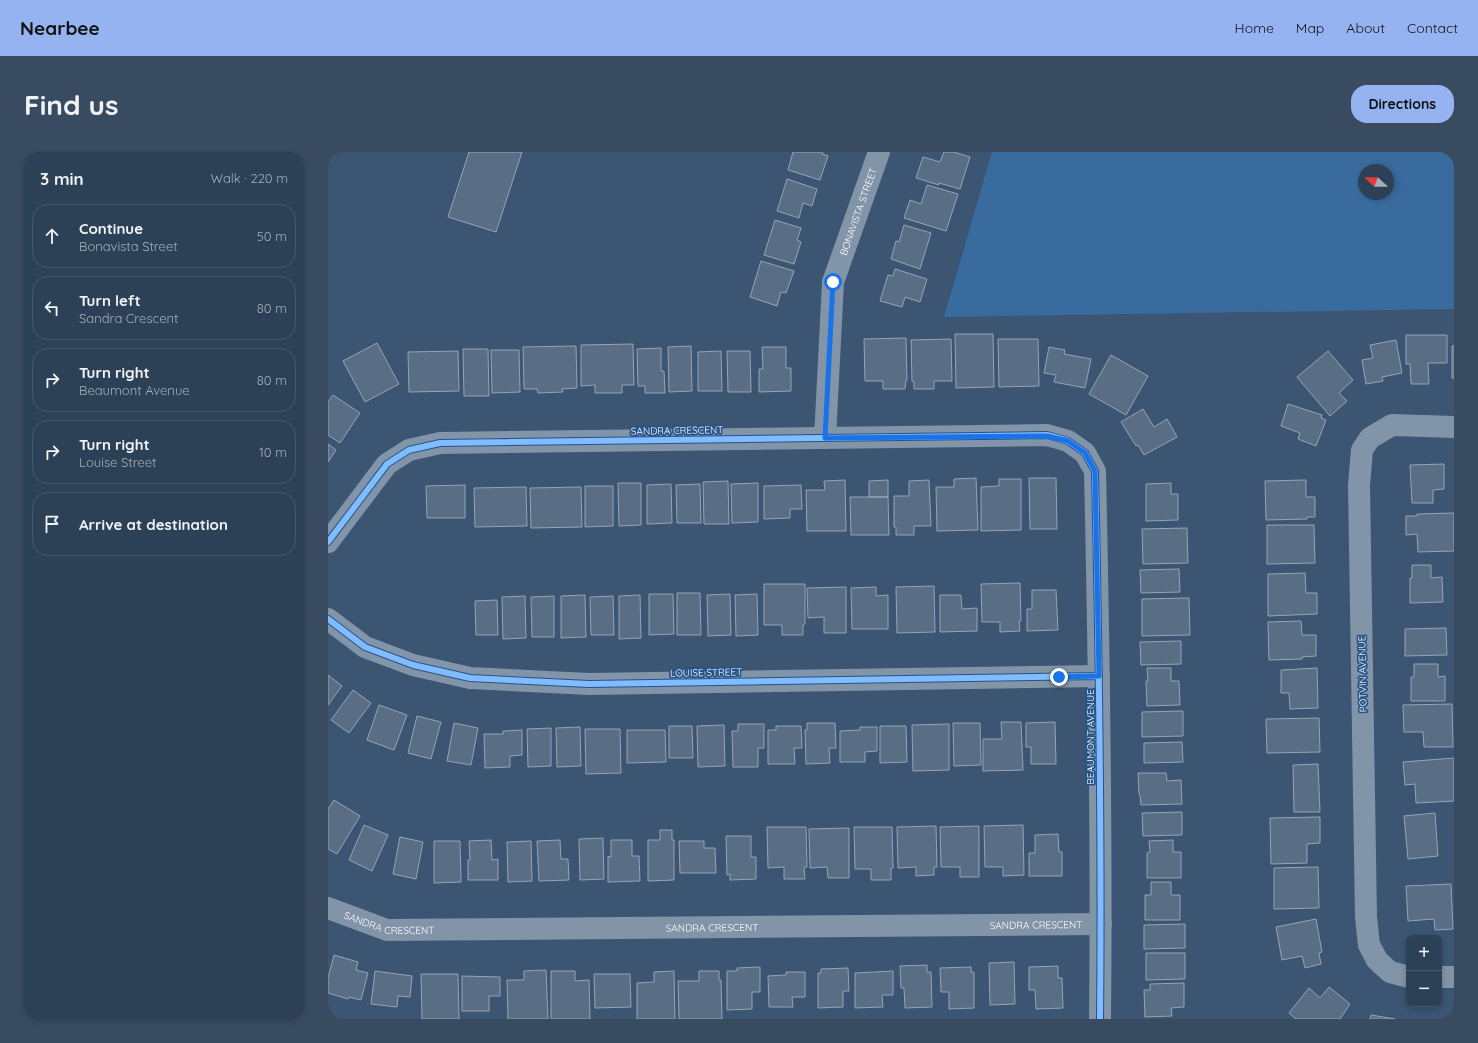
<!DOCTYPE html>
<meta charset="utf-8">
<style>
:root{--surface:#2c4056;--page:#384b60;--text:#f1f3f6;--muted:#a6afb9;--line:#48596c;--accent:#95b2f1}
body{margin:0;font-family:Quicksand,sans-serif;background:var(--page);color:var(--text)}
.controls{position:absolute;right:12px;bottom:12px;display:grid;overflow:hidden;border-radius:8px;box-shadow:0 2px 6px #0003}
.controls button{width:36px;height:36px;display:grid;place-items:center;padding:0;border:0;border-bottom:1px solid var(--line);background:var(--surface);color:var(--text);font:20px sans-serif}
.compass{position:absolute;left:1030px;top:12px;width:36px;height:36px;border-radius:50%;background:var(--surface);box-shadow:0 2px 6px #0003;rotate:291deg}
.stop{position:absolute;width:12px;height:12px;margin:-9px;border:3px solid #1a73e8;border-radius:50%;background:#fff}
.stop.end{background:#1a73e8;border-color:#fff;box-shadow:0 1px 4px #0008}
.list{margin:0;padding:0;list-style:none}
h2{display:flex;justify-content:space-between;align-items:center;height:52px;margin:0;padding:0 16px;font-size:17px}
h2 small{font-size:13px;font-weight:400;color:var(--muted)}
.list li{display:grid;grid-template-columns:26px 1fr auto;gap:12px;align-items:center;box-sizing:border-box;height:64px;margin:0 8px 8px;padding:0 8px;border:1px solid var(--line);border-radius:16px}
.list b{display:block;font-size:15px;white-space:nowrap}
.list p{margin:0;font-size:13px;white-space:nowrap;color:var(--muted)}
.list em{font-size:13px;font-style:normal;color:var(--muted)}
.icon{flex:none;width:22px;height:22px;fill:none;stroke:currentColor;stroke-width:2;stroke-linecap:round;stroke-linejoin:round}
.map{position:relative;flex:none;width:1126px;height:867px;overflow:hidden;border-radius:16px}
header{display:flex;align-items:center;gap:24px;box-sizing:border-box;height:56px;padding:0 20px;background:var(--accent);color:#111}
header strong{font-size:19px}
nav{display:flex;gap:22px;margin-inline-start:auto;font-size:14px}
.intro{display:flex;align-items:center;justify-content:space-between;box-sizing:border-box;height:96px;padding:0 24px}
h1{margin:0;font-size:28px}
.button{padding:10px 18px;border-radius:16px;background:var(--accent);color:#111;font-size:14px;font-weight:700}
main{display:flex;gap:24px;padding:0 24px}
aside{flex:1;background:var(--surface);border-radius:16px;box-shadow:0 2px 6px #0003}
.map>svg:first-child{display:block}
.green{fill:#396b9f;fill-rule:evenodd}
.building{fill:#596d84;stroke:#96a5b5}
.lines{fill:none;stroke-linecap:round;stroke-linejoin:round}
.minor{stroke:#8294a7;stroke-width:22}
.cycleway-casing{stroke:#245489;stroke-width:8}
.cycleway{stroke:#80bcff;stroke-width:6}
.route{stroke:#1a73e8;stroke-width:5}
.labels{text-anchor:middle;stroke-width:3.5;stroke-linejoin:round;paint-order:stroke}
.street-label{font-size:10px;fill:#fff;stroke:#245489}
</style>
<header>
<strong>Nearbee</strong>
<nav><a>Home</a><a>Map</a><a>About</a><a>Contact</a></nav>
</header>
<div class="intro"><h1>Find us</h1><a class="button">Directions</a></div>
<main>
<aside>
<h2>3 min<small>Walk · 220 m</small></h2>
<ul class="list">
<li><svg class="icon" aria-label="ahead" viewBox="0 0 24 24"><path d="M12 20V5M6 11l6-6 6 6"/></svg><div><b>Continue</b><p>Bonavista Street</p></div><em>50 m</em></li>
<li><svg class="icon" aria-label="left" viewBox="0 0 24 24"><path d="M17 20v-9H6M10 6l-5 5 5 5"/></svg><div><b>Turn left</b><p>Sandra Crescent</p></div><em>80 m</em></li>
<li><svg class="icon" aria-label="right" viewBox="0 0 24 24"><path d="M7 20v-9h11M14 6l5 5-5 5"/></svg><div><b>Turn right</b><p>Beaumont Avenue</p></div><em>80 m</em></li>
<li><svg class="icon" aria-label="right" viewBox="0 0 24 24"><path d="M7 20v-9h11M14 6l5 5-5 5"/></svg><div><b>Turn right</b><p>Louise Street</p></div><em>10 m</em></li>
<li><svg class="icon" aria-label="arrive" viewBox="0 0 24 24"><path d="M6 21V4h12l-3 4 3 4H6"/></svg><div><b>Arrive at destination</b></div></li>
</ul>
</aside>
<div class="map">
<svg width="1126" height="867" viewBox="0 0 1126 867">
<rect width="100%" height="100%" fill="#3b5572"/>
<path class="green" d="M 664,0 L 1126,0 L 1126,157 L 616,165 ZM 1036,18 L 1060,18 L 1060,42 L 1036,42 Z"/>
<path class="building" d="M 141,0 L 194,0 L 168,80 L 120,65 Z
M 465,0 L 495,0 L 494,2 L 500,4 L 492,28 L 460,18 Z
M 616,0 L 626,0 L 642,5 L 632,37 L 611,31 L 611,33 L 588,26 L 595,5 L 612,10 Z
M 459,27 L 489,37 L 484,54 L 475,51 L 471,66 L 449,59 Z
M 599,33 L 630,42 L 618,79 L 576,66 L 582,48 L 593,52 Z
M 447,68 L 473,76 L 469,88 L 473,90 L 466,112 L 436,103 Z
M 576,73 L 603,81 L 592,117 L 563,107 L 568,89 L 571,90 Z
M 433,109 L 466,119 L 458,141 L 453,140 L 449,154 L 422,145 Z
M 567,117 L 599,127 L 592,150 L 577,145 L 574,155 L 552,149 L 560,123 L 565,124 Z
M 627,182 L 665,182 L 666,235 L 628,236 Z
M 1078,183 L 1119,183 L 1119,211 L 1100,211 L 1101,232 L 1083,232 L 1082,212 L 1078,212 Z
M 578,186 L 579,228 L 578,228 L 577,237 L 555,237 L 555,229 L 537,229 L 536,187 Z
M 623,187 L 624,229 L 606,229 L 606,237 L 586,237 L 586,230 L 584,229 L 583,188 Z
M 670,187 L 710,187 L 711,234 L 671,235 Z
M 1068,188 L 1074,221 L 1054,225 L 1055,229 L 1038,232 L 1034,208 L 1045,206 L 1042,193 Z
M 49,191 L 71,232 L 37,250 L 15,209 Z
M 305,192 L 306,233 L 294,233 L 294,241 L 267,241 L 267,233 L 253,234 L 253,193 Z
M 248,194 L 249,236 L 234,237 L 235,240 L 210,241 L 209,237 L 196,237 L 195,195 Z
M 363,194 L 364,239 L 341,240 L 340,195 Z
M 1124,194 L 1126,194 L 1126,226 L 1124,226 Z
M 434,195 L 458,195 L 458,216 L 463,216 L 463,239 L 431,240 L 431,217 L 435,217 Z
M 721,195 L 737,198 L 736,202 L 763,207 L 757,236 L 726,230 L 728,223 L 716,221 Z
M 333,196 L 333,219 L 336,219 L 337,241 L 317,241 L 317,234 L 310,234 L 309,197 Z
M 135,197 L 160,197 L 161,244 L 136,244 Z
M 163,198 L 191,198 L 192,240 L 164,241 Z
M 130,199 L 131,239 L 81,240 L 80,200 Z
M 393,199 L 394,239 L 370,239 L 370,200 Z
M 399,199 L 422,199 L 423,240 L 400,240 Z
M 1000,199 L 1025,228 L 1011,241 L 1019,249 L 1002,264 L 969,225 Z
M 783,203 L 820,224 L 798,263 L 761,242 Z
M 5,243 L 32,261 L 12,291 L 0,283 L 0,250 Z
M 960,252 L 994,263 L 993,266 L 998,268 L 988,294 L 970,287 L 972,281 L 953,274 Z
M 815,257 L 826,275 L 839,267 L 849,285 L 816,303 L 810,293 L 808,294 L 793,270 Z
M 0,292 L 8,298 L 0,310 Z
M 1116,312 L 1116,337 L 1105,338 L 1105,351 L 1084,351 L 1082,313 Z
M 648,326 L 650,378 L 609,379 L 608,335 L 626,335 L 626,327 Z
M 701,326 L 728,326 L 729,377 L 702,377 Z
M 671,327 L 693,327 L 693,378 L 653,379 L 653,335 L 671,334 Z
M 517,328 L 518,379 L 479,379 L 478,338 L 497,338 L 496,329 Z
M 560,328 L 560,345 L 541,345 L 541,329 Z
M 601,328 L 603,374 L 586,374 L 586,383 L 568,383 L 568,375 L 566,375 L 566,344 L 581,344 L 581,329 Z
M 978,328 L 978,345 L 987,345 L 987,365 L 979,365 L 979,367 L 938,368 L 937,329 Z
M 400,329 L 401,372 L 376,372 L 375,330 Z
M 290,331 L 313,331 L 313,373 L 291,374 Z
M 430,331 L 430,370 L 404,371 L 403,332 Z
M 843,331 L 843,342 L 850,342 L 850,368 L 818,369 L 818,332 Z
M 343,332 L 344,371 L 319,372 L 319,333 Z
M 372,332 L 373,371 L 349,371 L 348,333 Z
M 137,333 L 137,366 L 99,366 L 98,334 Z
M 473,333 L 474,357 L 462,357 L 462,366 L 436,367 L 436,334 Z
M 257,334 L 285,334 L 285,374 L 257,375 Z
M 198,335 L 199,374 L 147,375 L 146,336 Z
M 253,335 L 254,375 L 203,376 L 202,336 Z
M 522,345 L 560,345 L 561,383 L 523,383 Z
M 1126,361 L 1126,399 L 1090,400 L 1089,382 L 1078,383 L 1078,364 L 1089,364 L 1089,362 Z
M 939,373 L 986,373 L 987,411 L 939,412 Z
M 859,376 L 860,411 L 815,412 L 814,377 Z
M 1084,413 L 1103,413 L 1103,426 L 1114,425 L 1115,450 L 1082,451 L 1082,426 L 1084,426 Z
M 851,417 L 852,440 L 813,441 L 812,418 Z
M 977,421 L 978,441 L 989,441 L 989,462 L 940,464 L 940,422 Z
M 692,431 L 693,469 L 691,469 L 692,479 L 672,480 L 672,470 L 654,470 L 653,432 Z
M 436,432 L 477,432 L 477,472 L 475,473 L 475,483 L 454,483 L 454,473 L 436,473 Z
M 606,434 L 607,480 L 569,481 L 568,435 Z
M 518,435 L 518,481 L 496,481 L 496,465 L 480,466 L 479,436 Z
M 548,435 L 548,444 L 560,443 L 560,477 L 524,477 L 523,436 Z
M 704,438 L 728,438 L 730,478 L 699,479 L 699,457 L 704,457 Z
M 349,441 L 372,441 L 373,483 L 349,483 Z
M 321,442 L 345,442 L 346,482 L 321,483 Z
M 402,442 L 403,483 L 380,484 L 379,443 Z
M 429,442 L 430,483 L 408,484 L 407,443 Z
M 257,443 L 258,485 L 233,486 L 233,444 Z
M 312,443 L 313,486 L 291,487 L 291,444 Z
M 612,443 L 633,443 L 634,457 L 649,456 L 649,479 L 612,480 Z
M 197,444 L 198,486 L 175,487 L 174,445 Z
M 226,444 L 226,485 L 204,485 L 203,445 Z
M 285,444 L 286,483 L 263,483 L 262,445 Z
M 861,446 L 862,483 L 814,484 L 814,447 Z
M 169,448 L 170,483 L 148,483 L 147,449 Z
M 973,469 L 974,483 L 988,483 L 988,504 L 974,505 L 974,507 L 941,508 L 940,470 Z
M 1118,476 L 1119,503 L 1077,504 L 1077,477 Z
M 853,489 L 853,512 L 813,513 L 812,490 Z
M 1086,512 L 1110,512 L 1110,525 L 1117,524 L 1117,549 L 1083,549 L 1083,525 L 1086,525 Z
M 819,516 L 843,516 L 843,529 L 851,529 L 852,553 L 819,554 L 818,529 L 820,529 Z
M 989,516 L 990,556 L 962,557 L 961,541 L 953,541 L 953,518 Z
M 0,523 L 14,534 L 0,553 Z
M 25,538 L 43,551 L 21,581 L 3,568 Z
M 1124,552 L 1125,595 L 1096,595 L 1095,580 L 1076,580 L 1075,553 Z
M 51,553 L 79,563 L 66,598 L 39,588 Z
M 855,559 L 855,584 L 814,585 L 814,560 Z
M 89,564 L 113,570 L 103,607 L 80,601 Z
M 991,566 L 992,600 L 939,601 L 938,567 Z
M 673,570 L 693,570 L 695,618 L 655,619 L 655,587 L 674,587 Z
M 727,570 L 728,612 L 703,612 L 703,595 L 698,595 L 698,571 Z
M 126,571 L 150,576 L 143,613 L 119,609 Z
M 479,571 L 507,571 L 508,596 L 501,596 L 502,611 L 478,612 L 477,578 L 479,578 Z
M 625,571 L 652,571 L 653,613 L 626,614 Z
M 410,572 L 436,572 L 436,596 L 430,596 L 430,615 L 405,615 L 404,579 L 410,579 Z
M 621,572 L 621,618 L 585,619 L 584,573 Z
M 396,573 L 397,614 L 370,615 L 369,574 Z
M 341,574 L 364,574 L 365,606 L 341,606 Z
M 448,574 L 473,574 L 474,596 L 466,596 L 467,612 L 440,612 L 440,578 L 448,578 Z
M 552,574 L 578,574 L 579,610 L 552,611 Z
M 252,575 L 253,614 L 229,615 L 228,576 Z
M 532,575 L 549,575 L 549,599 L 537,600 L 537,610 L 512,610 L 512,579 L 532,578 Z
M 223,576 L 223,614 L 200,615 L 199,577 Z
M 257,577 L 292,577 L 293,621 L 258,622 Z
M 194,578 L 194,603 L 182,604 L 182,615 L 157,616 L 156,582 L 175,582 L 175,579 Z
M 299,578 L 337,578 L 338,610 L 299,611 Z
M 854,590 L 855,610 L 816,611 L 816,591 Z
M 1126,606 L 1126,649 L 1088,651 L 1087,632 L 1077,633 L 1075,610 Z
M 990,612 L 992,660 L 966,660 L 965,613 Z
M 810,621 L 838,621 L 839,629 L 853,628 L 854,652 L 813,653 L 812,643 L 811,642 Z
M 6,648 L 32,664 L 9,702 L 0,697 L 0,657 Z
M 854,660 L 854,683 L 815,684 L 814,661 Z
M 1107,661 L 1110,704 L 1080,707 L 1076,664 Z
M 992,665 L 992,691 L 979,692 L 979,711 L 943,712 L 942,666 Z
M 36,673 L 60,683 L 44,719 L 21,708 Z
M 695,673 L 696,723 L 675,724 L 675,715 L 657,715 L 656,674 Z
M 608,674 L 609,715 L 606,715 L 606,723 L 588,724 L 588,715 L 570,716 L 569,675 Z
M 651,674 L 651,725 L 632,725 L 632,715 L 613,715 L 612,675 Z
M 439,675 L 478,675 L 479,715 L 476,715 L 477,727 L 456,727 L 456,715 L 440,716 Z
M 526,675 L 564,675 L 565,716 L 563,716 L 563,728 L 543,728 L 543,717 L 527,717 Z
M 521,676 L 521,726 L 500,726 L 499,715 L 482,716 L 481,677 Z
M 332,678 L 344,678 L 344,688 L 346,688 L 346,728 L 320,729 L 320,688 L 332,688 Z
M 730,682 L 731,700 L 734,700 L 734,724 L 701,724 L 701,701 L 707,701 L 707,683 Z
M 398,684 L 423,684 L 423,705 L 428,705 L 428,727 L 402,728 L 402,722 L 399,723 Z
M 72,685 L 95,690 L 88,727 L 65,722 Z
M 275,686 L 276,727 L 252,728 L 251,687 Z
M 163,688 L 164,708 L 170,707 L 170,728 L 140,728 L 140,708 L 142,708 L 141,689 Z
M 232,688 L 233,707 L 240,707 L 241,728 L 211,729 L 209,689 Z
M 283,688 L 304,688 L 304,704 L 311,704 L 312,729 L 280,730 L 280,704 L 283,705 Z
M 845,688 L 845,700 L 853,700 L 853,726 L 819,726 L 819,701 L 822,700 L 821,689 Z
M 106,689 L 132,689 L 133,730 L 106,731 Z
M 203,689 L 204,729 L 180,730 L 179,690 Z
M 351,689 L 376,689 L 376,696 L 387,696 L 388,721 L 352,721 Z
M 990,715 L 991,756 L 946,757 L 946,716 Z
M 823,730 L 843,730 L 843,743 L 852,743 L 852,768 L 817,768 L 817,743 L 823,743 Z
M 1123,732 L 1125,777 L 1107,778 L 1106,767 L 1080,769 L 1078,734 Z
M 988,767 L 994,800 L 991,801 L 993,812 L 977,816 L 974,804 L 954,808 L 948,775 Z
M 857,772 L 857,796 L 816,797 L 816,773 Z
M 818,801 L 857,801 L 857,827 L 818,828 Z
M 6,803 L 30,810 L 28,818 L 40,821 L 33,848 L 21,845 L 20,847 L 0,841 L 0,826 Z
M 686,810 L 687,852 L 662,853 L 661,811 Z
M 599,813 L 599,820 L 603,820 L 604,855 L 577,856 L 576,836 L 573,836 L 572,814 Z
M 730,814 L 730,826 L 734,826 L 735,856 L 708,857 L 707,838 L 701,838 L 701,815 Z
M 432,815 L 432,840 L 424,840 L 424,857 L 399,858 L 399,819 L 409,819 L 409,816 Z
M 643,815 L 643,820 L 646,820 L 646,856 L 621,857 L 621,840 L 613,840 L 612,816 Z
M 520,816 L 521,839 L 515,839 L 515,855 L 490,856 L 490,821 L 493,821 L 493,817 Z
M 218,818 L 220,867 L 180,867 L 179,828 L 196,828 L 196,819 Z
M 47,819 L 84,824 L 82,845 L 70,844 L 69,855 L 43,852 Z
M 223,819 L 247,819 L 247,829 L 261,828 L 262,867 L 223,867 Z
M 346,819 L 347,867 L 309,867 L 309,831 L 326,830 L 326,820 Z
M 371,819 L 391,819 L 391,828 L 393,828 L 394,867 L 351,867 L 350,829 L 371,829 Z
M 565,819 L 565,843 L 554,843 L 555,855 L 527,856 L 527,821 Z
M 458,820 L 477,820 L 477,845 L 464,845 L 465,855 L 441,855 L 440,824 L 458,823 Z
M 93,822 L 130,822 L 131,867 L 94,867 Z
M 266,822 L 302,822 L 303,855 L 267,856 Z
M 134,824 L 172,825 L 172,844 L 161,844 L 161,859 L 134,859 Z
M 856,831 L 856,855 L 843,856 L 844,864 L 817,865 L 816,838 L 822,838 L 822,832 Z
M 1001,835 L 1022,852 L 1012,867 L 967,867 L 967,866 L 961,861 L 981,836 L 992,846 Z
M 1043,863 L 1067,867 L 1042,867 Z"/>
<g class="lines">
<g class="minor">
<path id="s1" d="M 497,286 L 505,130 L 551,0"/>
<path d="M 0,390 L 59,312 L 81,298 L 112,291 L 719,283 L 740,289 L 757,301 L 767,319 C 771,502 774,684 772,867"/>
<path d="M 0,467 L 37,495 L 85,513 L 142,526 L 261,532 L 771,524"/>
<path id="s2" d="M 0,756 L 59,778 L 773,772"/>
<path d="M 1081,825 L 1062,820 L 1049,808 L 1041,793 L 1038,765 L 1031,333 L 1034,298 L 1042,286 L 1064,273 L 1126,275"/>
<path d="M 1111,825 L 1126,825"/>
</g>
<g class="cycleway-casing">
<path id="cycleway" d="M 0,390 L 59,312 L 81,298 L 112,291 L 719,283 L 740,289 L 757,301 L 767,319 C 771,502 774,684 772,867
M 0,467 L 37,495 L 85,513 L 142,526 L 261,532 L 771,524"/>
</g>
<use href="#cycleway" class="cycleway"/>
</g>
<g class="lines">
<path class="route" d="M 505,130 L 497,286 L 719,284 L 740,289 L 757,301 L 767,319 L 771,524 L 731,525"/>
</g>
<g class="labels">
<g class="street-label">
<text dy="4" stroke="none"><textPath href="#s1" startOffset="231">BONAVISTA STREET</textPath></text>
<text transform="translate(349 278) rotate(-1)" y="4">SANDRA CRESCENT</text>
<text transform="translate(378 520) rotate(-1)" y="4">LOUISE STREET</text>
<text transform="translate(1034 522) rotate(-91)" y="4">POTVIN AVENUE</text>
<text transform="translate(762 585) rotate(-90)" y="4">BEAUMONT AVENUE</text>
<text dy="4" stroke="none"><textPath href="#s2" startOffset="64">SANDRA CRESCENT</textPath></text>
<text dy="4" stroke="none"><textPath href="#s2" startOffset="712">SANDRA CRESCENT</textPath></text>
<text dy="4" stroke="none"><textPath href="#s2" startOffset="388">SANDRA CRESCENT</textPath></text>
</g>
</g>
</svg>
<div class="controls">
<button>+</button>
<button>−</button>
</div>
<svg class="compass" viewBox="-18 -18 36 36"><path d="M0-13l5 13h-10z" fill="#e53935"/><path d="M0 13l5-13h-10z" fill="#a6afb9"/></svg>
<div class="stop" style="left:505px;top:130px"></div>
<div class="stop end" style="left:731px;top:525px"></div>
</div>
</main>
